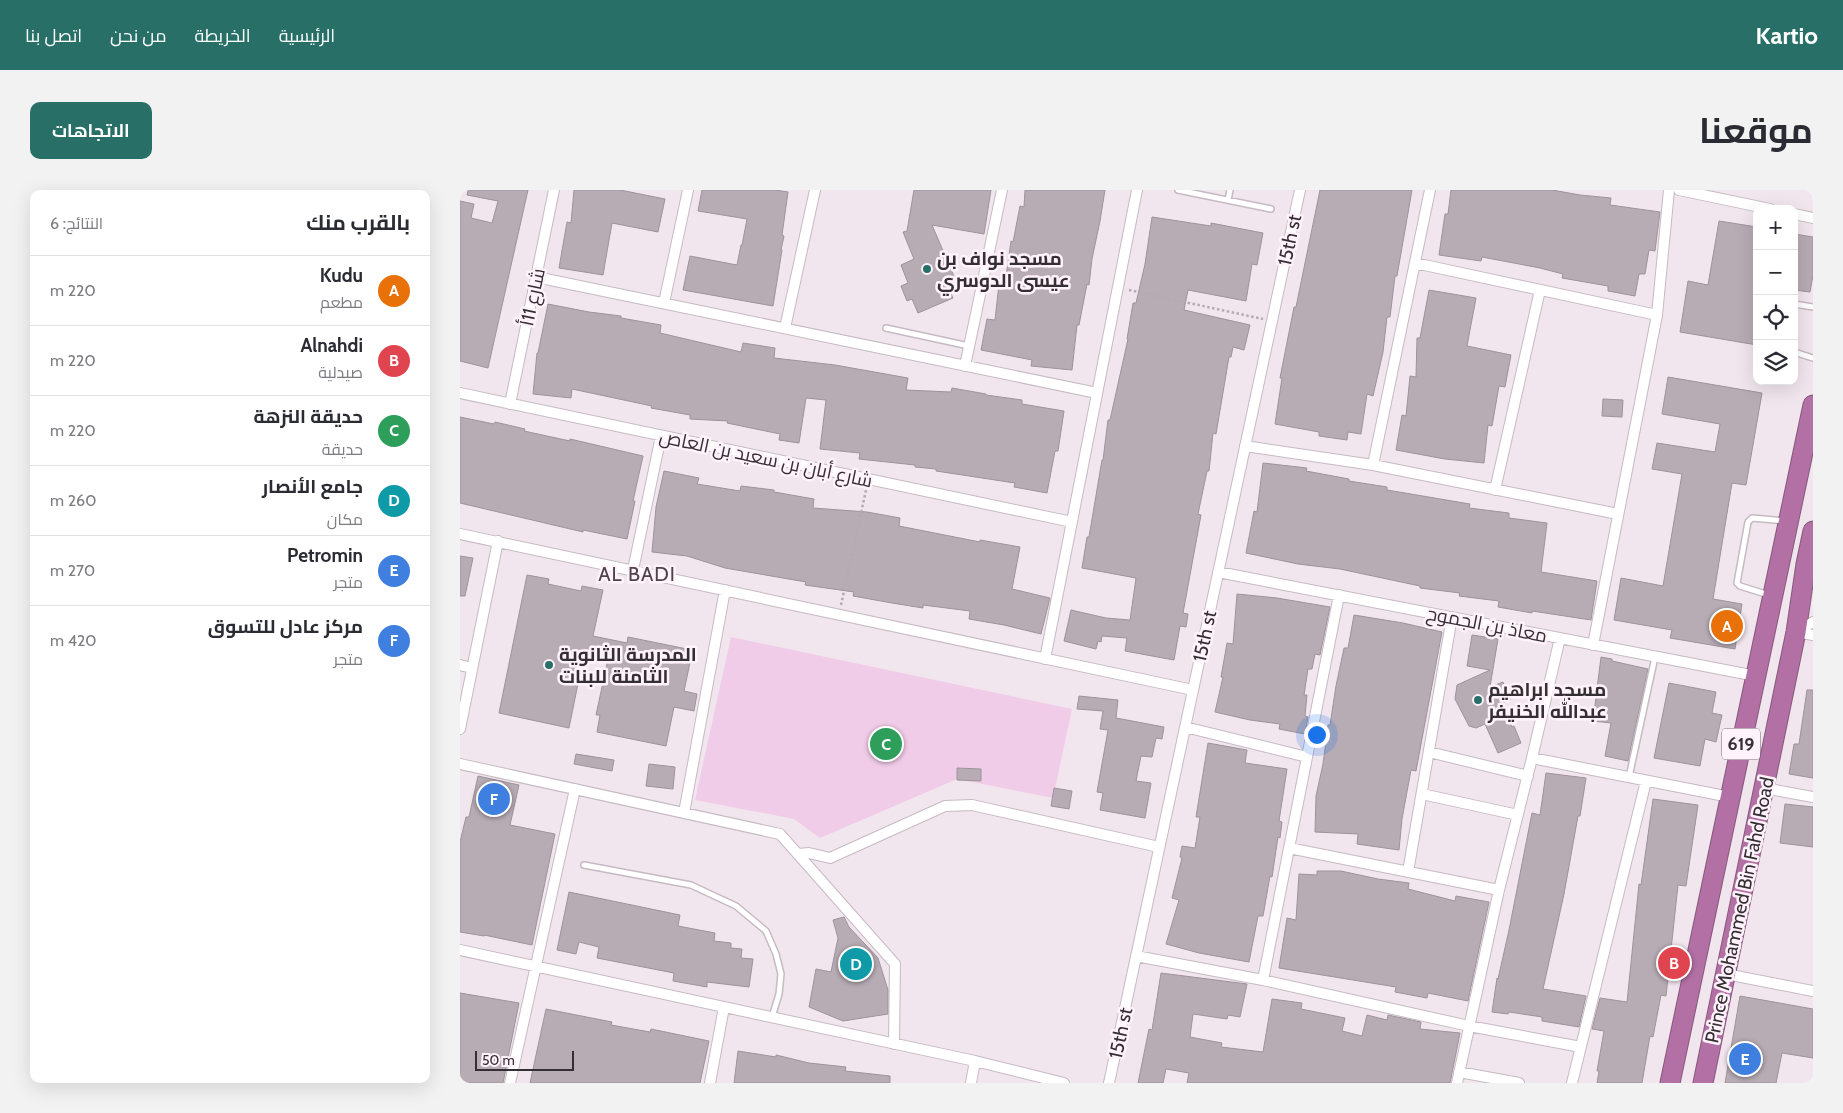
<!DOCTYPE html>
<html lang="ar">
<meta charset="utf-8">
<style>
:root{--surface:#fff;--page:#f2f2f3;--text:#2b2b33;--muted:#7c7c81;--line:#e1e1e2;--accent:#276f67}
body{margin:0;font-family:Cabin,Cairo,sans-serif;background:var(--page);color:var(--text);direction:rtl}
.controls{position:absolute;right:15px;top:15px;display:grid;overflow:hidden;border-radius:10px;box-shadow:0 5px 20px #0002}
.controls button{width:45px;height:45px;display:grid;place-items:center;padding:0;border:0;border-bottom:1px solid var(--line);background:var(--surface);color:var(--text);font:25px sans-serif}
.scale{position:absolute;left:15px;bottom:12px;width:99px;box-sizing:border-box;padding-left:5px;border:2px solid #342f33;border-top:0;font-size:14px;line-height:18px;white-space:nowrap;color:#342f33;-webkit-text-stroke:4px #fff2fb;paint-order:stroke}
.you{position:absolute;left:856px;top:544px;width:18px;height:18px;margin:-12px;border:4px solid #fff;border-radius:50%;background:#1a73e8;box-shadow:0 0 0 8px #1a73e833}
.badge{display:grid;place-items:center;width:32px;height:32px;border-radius:50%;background:var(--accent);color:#fff;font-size:16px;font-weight:700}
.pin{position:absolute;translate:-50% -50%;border:2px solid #fff;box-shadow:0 1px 5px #0006}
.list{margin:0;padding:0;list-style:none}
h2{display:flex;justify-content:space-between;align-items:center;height:65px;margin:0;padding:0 20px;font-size:21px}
h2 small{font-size:16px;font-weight:400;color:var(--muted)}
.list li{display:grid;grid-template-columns:32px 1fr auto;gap:15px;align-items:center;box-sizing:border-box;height:70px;padding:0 20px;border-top:1px solid var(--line)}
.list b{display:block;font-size:19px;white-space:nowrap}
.list p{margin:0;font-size:16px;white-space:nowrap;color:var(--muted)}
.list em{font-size:16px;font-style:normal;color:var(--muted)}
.icon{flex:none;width:28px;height:28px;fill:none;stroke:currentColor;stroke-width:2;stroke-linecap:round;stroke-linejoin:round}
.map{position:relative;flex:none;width:1353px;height:893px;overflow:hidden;direction:ltr;border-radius:10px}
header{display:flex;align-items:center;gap:30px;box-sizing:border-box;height:70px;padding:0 25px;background:var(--accent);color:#fff}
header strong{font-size:24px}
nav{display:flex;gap:28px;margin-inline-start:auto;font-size:18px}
.intro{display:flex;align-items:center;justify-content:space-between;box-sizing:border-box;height:120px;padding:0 30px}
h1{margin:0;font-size:35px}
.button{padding:12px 22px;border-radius:10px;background:var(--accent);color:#fff;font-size:18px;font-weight:700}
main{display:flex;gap:30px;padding:0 30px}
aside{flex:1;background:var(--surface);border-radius:10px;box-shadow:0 5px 20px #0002}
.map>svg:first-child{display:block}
.green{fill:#f1cce8}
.building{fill:#b7abb4;stroke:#9e939b}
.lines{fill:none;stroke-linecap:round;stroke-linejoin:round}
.service-casing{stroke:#c6bac3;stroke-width:8}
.minor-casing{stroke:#c6bac3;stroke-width:12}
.motorway-casing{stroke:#86597c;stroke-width:21}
.path{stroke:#b4abb2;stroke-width:2.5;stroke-dasharray:2.5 2.5;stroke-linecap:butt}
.service{stroke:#fff;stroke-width:5}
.minor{stroke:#fff;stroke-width:10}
.motorway{stroke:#b270a4;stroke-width:19}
.poi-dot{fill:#276f67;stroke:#fff2fb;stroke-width:2}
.labels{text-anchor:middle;stroke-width:5;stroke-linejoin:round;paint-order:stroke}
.shield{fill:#fff2fb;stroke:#716a6f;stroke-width:1}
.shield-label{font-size:18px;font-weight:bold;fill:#342f33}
.street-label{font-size:19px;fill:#342f33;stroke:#fff2fb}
.poi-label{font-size:19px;font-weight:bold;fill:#342f33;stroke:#fff2fb;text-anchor:start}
.neighbourhood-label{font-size:20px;letter-spacing:1px;fill:#4d444b;stroke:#fff2fb}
</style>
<header>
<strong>Kartio</strong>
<nav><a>الرئيسية</a><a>الخريطة</a><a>من نحن</a><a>اتصل بنا</a></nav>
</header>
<div class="intro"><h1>موقعنا</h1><a class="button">الاتجاهات</a></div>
<main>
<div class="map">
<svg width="1353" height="893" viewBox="0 0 1353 893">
<rect width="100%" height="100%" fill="#f1e5ee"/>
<path class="green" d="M 271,447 L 612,519 L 593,608 L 497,589 L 360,648 L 334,629 L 235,610 Z"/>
<path class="building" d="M 8,0 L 68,0 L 28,178 L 0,171 L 0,11 L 14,14 L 11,28 L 32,33 L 38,11 L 7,5 Z
M 114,0 L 160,0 L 205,9 L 198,42 L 152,33 L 143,85 L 99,78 L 107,32 L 111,33 Z
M 242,0 L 315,0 L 328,2 L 322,45 L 324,46 L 321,60 L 322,60 L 313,116 L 223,100 L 230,66 L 277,75 L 281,55 L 282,55 L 287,29 L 238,21 Z
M 454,0 L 531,0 L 524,44 L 472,35 L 496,91 L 487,95 L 493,108 L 458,123 L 452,109 L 447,111 L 441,96 L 448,93 L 441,75 L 454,69 L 443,42 L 447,41 Z
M 565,0 L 645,0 L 640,31 L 632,69 L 629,95 L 627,94 L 619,135 L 617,135 L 612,180 L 571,176 L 572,170 L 521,160 L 527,129 L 535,130 L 539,94 L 545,94 L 551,51 L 553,52 L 560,16 L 564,17 Z
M 860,0 L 952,0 L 937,86 L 935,86 L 930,127 L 927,127 L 923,162 L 913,206 L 907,204 L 901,244 L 888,242 L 887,250 L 859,246 L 859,242 L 815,234 L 822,188 L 820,188 L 834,117 L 836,117 Z
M 991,0 L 1092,0 L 1120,5 L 1151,8 L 1150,15 L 1200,22 L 1195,61 L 1189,60 L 1185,84 L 1179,84 L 1175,106 L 1148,101 L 1148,96 L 1102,88 L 1103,84 L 1080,78 L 1022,67 L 1021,71 L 979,65 L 985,24 L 988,24 Z
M 692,27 L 751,36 L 751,33 L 803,43 L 797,75 L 792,74 L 786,111 L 728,100 L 724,120 L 790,135 L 784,160 L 773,157 L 771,167 L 769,167 L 756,244 L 753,243 L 749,281 L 747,281 L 738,324 L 741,325 L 723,423 L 728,424 L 726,437 L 720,436 L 714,470 L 665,461 L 667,448 L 642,446 L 641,452 L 638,451 L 636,459 L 604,451 L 611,420 L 646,428 L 670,430 L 676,388 L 622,378 L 627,347 L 629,347 L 642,270 L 643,270 L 648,230 L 650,230 L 668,149 L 667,149 L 673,113 L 676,113 L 685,74 Z
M 1259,31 L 1297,37 L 1297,155 L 1220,142 L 1228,91 L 1248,95 Z
M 1334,44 L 1353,47 L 1353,85 L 1350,102 L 1334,100 Z
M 969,100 L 1016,108 L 1007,156 L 1051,165 L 1045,197 L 1039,196 L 1032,236 L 1028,235 L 1024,273 L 985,269 L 936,260 L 942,225 L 946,226 L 950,186 L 956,187 L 957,148 L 960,148 Z
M 88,114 L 129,122 L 161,126 L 161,128 L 201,135 L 200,143 L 281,162 L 283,153 L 315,158 L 314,168 L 375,175 L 448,188 L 446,200 L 491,202 L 492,198 L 526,204 L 526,205 L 562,210 L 562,214 L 604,221 L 598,261 L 595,261 L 587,303 L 554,297 L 555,293 L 476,281 L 476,279 L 455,277 L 455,275 L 399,269 L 400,263 L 360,259 L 366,210 L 346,208 L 339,253 L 319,250 L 320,244 L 267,233 L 268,231 L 230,229 L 230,225 L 191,218 L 192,216 L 112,199 L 111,208 L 73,204 L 77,163 L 78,163 Z
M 1208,187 L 1302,203 L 1286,295 L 1272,293 L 1253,409 L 1282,414 L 1275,459 L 1210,448 L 1212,440 L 1154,430 L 1161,388 L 1203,396 L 1222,284 L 1192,279 L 1197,253 L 1255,262 L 1260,234 L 1202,224 Z
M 1143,209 L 1163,210 L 1162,227 L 1142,226 Z
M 0,227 L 34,234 L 35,232 L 65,239 L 64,241 L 110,251 L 110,249 L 183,266 L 173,311 L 175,311 L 167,349 L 123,340 L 123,342 L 0,313 Z
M 803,273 L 847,278 L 846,281 L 889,289 L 889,291 L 927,297 L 927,300 L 1010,314 L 1009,318 L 1049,323 L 1049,328 L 1087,333 L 1081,382 L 1137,391 L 1131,430 L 1072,421 L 1072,423 L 1038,417 L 1039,411 L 999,406 L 1000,403 L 960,398 L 960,396 L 880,379 L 838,374 L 786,363 L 794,321 L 797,322 Z
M 204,281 L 239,288 L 237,294 L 280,301 L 281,296 L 314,300 L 314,302 L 354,309 L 353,318 L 407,322 L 440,328 L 439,336 L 520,352 L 520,350 L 560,357 L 552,399 L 590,408 L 581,444 L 544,435 L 509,429 L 510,421 L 463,415 L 463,418 L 432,413 L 393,406 L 394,402 L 345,395 L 346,392 L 265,378 L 227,366 L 192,362 L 196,317 Z
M 0,366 L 13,368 L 5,406 L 0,406 Z
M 67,385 L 89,389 L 88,394 L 121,401 L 122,396 L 143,400 L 133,446 L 167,453 L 168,447 L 227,459 L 226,467 L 231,468 L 224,501 L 237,504 L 234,521 L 214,517 L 206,556 L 137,542 L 140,525 L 136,525 L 148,469 L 124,464 L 109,538 L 39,523 Z
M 777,404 L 817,408 L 870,417 L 860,465 L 855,464 L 852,479 L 848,479 L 844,505 L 847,505 L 845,526 L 848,527 L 845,544 L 819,539 L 820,534 L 790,530 L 755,522 L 763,487 L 761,487 L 767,453 L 773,454 Z
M 894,425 L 943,433 L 982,442 L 956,581 L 951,580 L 942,629 L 939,660 L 897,654 L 898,644 L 855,642 L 856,606 L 863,574 L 868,535 L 870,535 L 876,496 L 884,458 L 888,458 Z
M 1012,445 L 1038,449 L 1030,497 L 1043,492 L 1051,509 L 1041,514 L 1052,537 L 1054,536 L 1061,553 L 1038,563 L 1025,534 L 1016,538 L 1009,536 L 995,509 L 997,495 L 1030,480 L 1007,476 Z
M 1141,467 L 1152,469 L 1152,471 L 1188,479 L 1168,571 L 1145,566 L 1151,533 L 1133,531 Z
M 1209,493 L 1256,502 L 1252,523 L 1262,525 L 1256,552 L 1245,549 L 1240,576 L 1194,568 Z
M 1347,500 L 1353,500 L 1353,588 L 1329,584 L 1334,554 L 1339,554 Z
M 619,506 L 658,510 L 656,528 L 704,537 L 702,549 L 696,548 L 692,567 L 681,566 L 676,591 L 691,593 L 685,628 L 640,620 L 643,603 L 637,602 L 648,540 L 640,539 L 643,521 L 617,519 Z
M 748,553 L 787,560 L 785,573 L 827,579 L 819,631 L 822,632 L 820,648 L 818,647 L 812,687 L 810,686 L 803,726 L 798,726 L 789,772 L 739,763 L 706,754 L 719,710 L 712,708 L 722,668 L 720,667 L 722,656 L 735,658 L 740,627 L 736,627 Z
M 116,564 L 154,570 L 152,581 L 114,574 Z
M 189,574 L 215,577 L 213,599 L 186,596 Z
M 497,578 L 521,579 L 521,591 L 497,590 Z
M 1086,583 L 1126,588 L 1120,626 L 1118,626 L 1104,704 L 1083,799 L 1126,806 L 1119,837 L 1082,831 L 1082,827 L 1049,822 L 1048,824 L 1032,822 L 1037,788 L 1038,789 L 1049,740 L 1072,623 L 1080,625 Z
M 18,586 L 59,595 L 50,635 L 95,644 L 72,755 L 24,745 L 24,746 L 0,742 L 0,652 L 6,627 L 9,627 Z
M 594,598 L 612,601 L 609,619 L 591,616 Z
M 1193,609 L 1238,615 L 1226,696 L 1218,695 L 1206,806 L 1201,805 L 1193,847 L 1190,846 L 1182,893 L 1137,893 L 1139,881 L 1137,881 L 1144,841 L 1132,839 L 1140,808 L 1167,812 L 1179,694 L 1181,695 Z
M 1325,614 L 1353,617 L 1353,657 L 1320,653 Z
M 857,681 L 881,681 L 918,689 L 949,693 L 948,699 L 995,711 L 996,706 L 1029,712 L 1008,811 L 968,803 L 967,808 L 935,802 L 936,797 L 819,778 L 827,728 L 836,730 L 839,684 L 857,685 Z
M 109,702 L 220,725 L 218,736 L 255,743 L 254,751 L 271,753 L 271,758 L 282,759 L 281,768 L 293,769 L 289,797 L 247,792 L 247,797 L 213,791 L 214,783 L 137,768 L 139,757 L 119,752 L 116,764 L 97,760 Z
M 384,727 L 389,737 L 418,768 L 428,800 L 428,824 L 383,831 L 349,817 L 356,779 L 371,782 L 378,748 L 373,730 Z
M 701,783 L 787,794 L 780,827 L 768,825 L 767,829 L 733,824 L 730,847 L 762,853 L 761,857 L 803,862 L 812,809 L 842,813 L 841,819 L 885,828 L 882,841 L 902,846 L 907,825 L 927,830 L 928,825 L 961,832 L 960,839 L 1000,843 L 990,893 L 727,893 L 729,883 L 706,879 L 703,893 L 678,893 L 689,839 L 692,840 Z
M 0,803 L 59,813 L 43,893 L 0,893 Z
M 1280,806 L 1353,819 L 1353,868 L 1322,863 L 1316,893 L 1265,893 Z
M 86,819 L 152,832 L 151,835 L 190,842 L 191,839 L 249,851 L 240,893 L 70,893 Z
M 278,861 L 316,867 L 316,865 L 349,873 L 386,877 L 385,881 L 430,886 L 430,893 L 274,893 Z"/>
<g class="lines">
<g class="service-casing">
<path id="service" d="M 718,0 L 811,19
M 768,10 L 770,0
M 1334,114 L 1353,117
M 426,138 L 509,156
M 1334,162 L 1353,168
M 1309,405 L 1280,396 L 1277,393 L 1288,332 L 1292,328 L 1325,331
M 1169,587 L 1195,467
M 124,675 L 231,695 L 276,716 L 306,741 L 316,764 L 321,784 L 319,804 L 312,827"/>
</g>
<g class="minor-casing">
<path id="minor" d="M 1219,0 L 1310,19
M 1334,24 L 1353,28
M 955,73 L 1197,125
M 76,87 L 637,203
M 204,113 L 228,0
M 325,138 L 355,0
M 505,176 L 542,0
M 0,203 L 612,332
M 50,214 L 94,0
M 785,256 L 913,275 L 1158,324
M 913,275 L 970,0
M 1035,300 L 1080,100
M 0,344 L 733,500
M 173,380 L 201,246
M 758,382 L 1296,486
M 1336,442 L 1353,432
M 1336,442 L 1353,445
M 1133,455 L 1197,125 L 1209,0
M 585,469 L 677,0
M 0,475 L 12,478
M 725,537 L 847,567
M 0,539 L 38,351
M 969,562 L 1068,586
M 1072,568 L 1270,607
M 0,574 L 320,644 L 435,774 L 434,854
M 1304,598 L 1353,607
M 962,604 L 1058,625
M 224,623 L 265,400
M 829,658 L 1039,700
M 339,664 L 349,663 L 370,668 L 485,616 L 512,615 L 699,657
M 948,682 L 992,427
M 0,760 L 515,871 L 604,893
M 676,766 L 803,790 L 1009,836 L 1121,857
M 1266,784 L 1353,801
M 803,790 L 879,405
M 999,882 L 1059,893
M 50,893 L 115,599
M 250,893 L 264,817
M 511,893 L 515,871
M 649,893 L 840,0
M 997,893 L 1039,700 L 1072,568 L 1100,448
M 1112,893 L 1186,591"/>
</g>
<g class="motorway-casing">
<path id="motorway" d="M 1210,893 L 1353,215
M 1243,893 L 1336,442 L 1346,374 L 1353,341"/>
</g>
<path class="path" d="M 669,100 L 803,129
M 381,415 L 406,300"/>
<use href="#service" class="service"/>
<use href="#minor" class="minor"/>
<use href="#motorway" class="motorway"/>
</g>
<g class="poi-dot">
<circle cx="467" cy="79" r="5"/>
<circle cx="89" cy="475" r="5"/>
<circle cx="1018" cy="510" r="5"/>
</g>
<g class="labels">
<rect class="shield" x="1262" y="538.5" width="38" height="31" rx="4"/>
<g class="shield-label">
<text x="1281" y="560">619</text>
</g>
<g class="street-label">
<text transform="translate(829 50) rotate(-78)" y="7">15th st</text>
<text transform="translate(72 107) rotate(-78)" y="7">شارع 11أ</text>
<text transform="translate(306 268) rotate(12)" y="7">شارع أبان بن سعيد بن العاص</text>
<text transform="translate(1027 434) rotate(11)" y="7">معاذ بن الجموح</text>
<text transform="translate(744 446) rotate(-78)" y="7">15th st</text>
<text transform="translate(1279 720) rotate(-78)" y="7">Prince Mohammed Bin Fahd Road</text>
<text transform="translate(660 843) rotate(-78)" y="7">15th st</text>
</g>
<g class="poi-label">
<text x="477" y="75">مسجد نواف بن<tspan x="477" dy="22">عيسى الدوسري</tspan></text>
<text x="99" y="471">المدرسة الثانوية<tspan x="99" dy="22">الثامنة للبنات</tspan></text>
<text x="1028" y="506">مسجد ابراهيم<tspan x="1028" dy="22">عبدالله الخنيفر</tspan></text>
</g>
<g class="neighbourhood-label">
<text x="177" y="391">AL BADI</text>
</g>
</g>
</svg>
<div class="controls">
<button>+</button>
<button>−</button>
<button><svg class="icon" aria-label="locate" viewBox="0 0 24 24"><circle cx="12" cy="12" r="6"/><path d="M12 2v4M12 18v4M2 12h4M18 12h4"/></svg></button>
<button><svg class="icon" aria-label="layers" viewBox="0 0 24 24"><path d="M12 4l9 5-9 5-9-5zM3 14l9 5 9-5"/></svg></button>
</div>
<div class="scale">50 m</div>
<div class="you"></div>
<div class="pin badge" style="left:1267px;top:436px;background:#e8710a">A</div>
<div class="pin badge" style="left:1214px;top:773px;background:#e0444e">B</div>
<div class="pin badge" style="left:426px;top:554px;background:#2e9e5b">C</div>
<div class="pin badge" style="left:396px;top:774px;background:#0f9aa8">D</div>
<div class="pin badge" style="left:1285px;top:869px;background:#3f7fe0">E</div>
<div class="pin badge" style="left:34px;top:609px;background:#3f7fe0">F</div>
</div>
<aside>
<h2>بالقرب منك<small>النتائج: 6</small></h2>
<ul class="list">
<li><span class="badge" style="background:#e8710a">A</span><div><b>Kudu</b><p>مطعم</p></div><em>220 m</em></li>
<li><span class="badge" style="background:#e0444e">B</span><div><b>Alnahdi</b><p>صيدلية</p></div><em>220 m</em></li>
<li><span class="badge" style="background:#2e9e5b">C</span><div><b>حديقة النزهة</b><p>حديقة</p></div><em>220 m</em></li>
<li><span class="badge" style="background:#0f9aa8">D</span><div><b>جامع الأنصار</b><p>مكان</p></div><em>260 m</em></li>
<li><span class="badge" style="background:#3f7fe0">E</span><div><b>Petromin</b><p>متجر</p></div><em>270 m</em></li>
<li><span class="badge" style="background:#3f7fe0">F</span><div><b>مركز عادل للتسوق</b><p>متجر</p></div><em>420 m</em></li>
</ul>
</aside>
</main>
